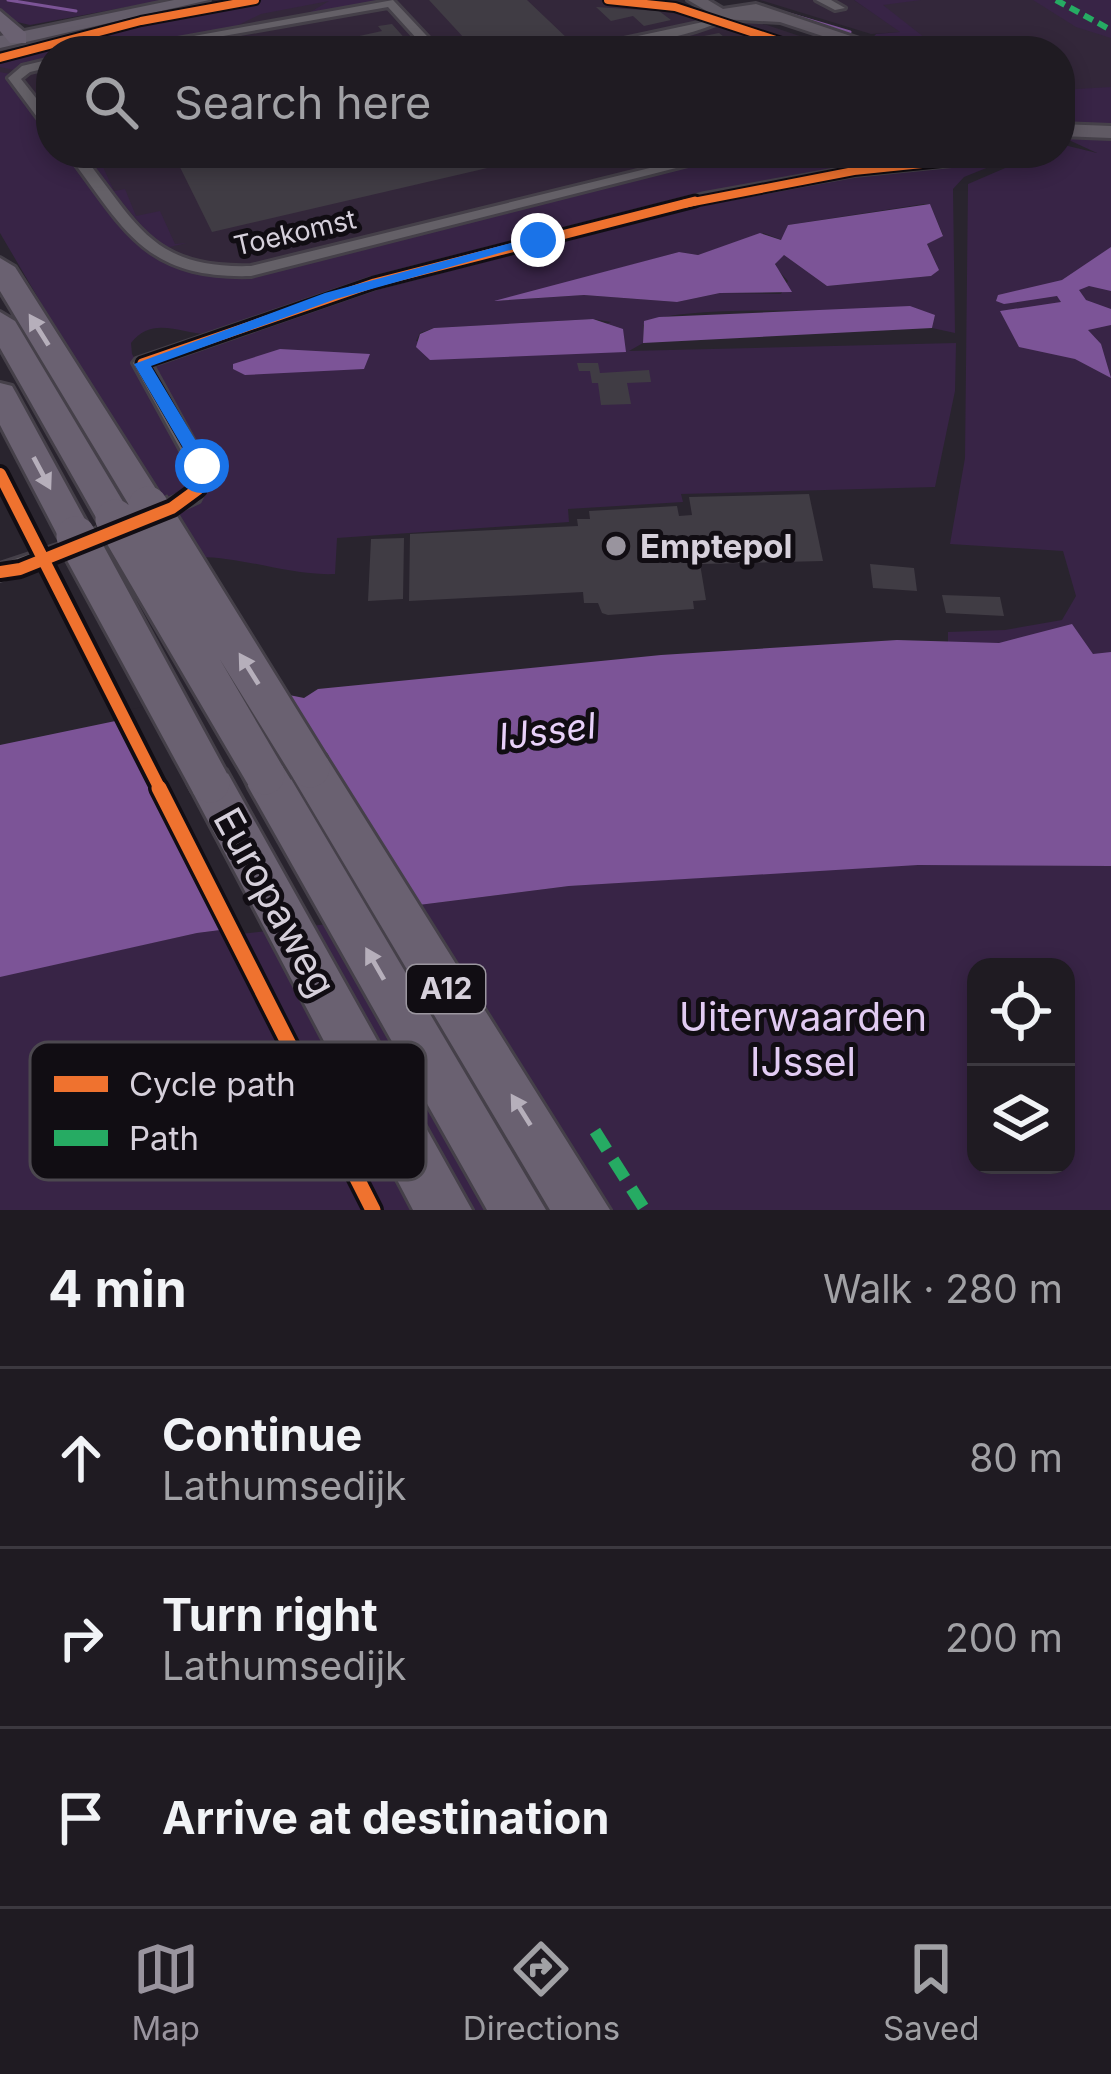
<!DOCTYPE html>
<meta charset="utf-8">
<style>
:root{--surface:#1f1b22;--page:#2c282f;--text:#f1f3f6;--muted:#a1a1a5;--line:#3c3940;--accent:#99949e}
body{margin:0;font-family:Inter,sans-serif;background:var(--page);color:var(--text)}
.controls{position:absolute;right:36px;bottom:36px;display:grid;overflow:hidden;border-radius:24px;box-shadow:0 6px 18px #0003}
.controls button{width:108px;height:108px;display:grid;place-items:center;padding:0;border:0;border-bottom:3px solid var(--line);background:var(--surface);color:var(--text);font:60px sans-serif}
.stop{position:absolute;width:36px;height:36px;margin:-27px;border:9px solid #1a73e8;border-radius:50%;background:#fff}
.stop.end{background:#1a73e8;border-color:#fff;box-shadow:0 3px 12px #0008}
.list{margin:0;padding:0;list-style:none}
h2{display:flex;justify-content:space-between;align-items:center;height:156px;margin:0;padding:0 48px;font-size:51px}
h2 small{font-size:39px;font-weight:400;color:var(--muted)}
.list li{display:grid;grid-template-columns:78px 1fr auto;gap:36px;align-items:center;box-sizing:border-box;height:180px;padding:0 48px;border-top:3px solid var(--line)}
.list b{display:block;font-size:45px;white-space:nowrap}
.list p{margin:0;font-size:39px;white-space:nowrap;color:var(--muted)}
.list em{font-size:39px;font-style:normal;color:var(--muted)}
.icon{flex:none;width:66px;height:66px;fill:none;stroke:currentColor;stroke-width:2;stroke-linecap:round;stroke-linejoin:round}
.map{position:relative;flex:none;width:1111px;height:1210px;overflow:hidden}
.search{position:absolute;background:var(--surface);box-shadow:0 6px 18px #0003;left:36px;right:36px;top:36px;height:132px;display:flex;align-items:center;gap:30px;box-sizing:border-box;padding:0 42px;border-radius:48px;color:var(--muted);font-size:45px}
.sheet{height:696px;background:var(--surface)}
nav{display:flex;justify-content:space-around;align-items:center;box-sizing:border-box;height:168px;border-top:3px solid var(--line);background:var(--surface);font-size:33px;color:var(--muted)}
nav a{display:grid;justify-items:center;gap:6px}
nav .on{color:var(--accent)}
.map>svg:first-child{display:block}
.built{fill:#33273a}
.green{fill:#382446;fill-rule:evenodd}
.water{fill:#7c5497}
.pier{fill:#29242e}
.lines{fill:none;stroke-linecap:round;stroke-linejoin:round}
.stream{stroke:#7c5497;stroke-width:3}
.building{fill:#403c44}
.street-casing{stroke:#454049;stroke-width:6}
.secondary-casing{stroke:#454049;stroke-width:6}
.primary-casing{stroke:#454049;stroke-width:6}
.highway-casing{stroke:#454049;stroke-width:6}
.street{fill:#646067;fill-rule:evenodd}
.secondary{fill:#605a64;fill-rule:evenodd}
.primary{fill:#645d6a;fill-rule:evenodd}
.highway{fill:#6a6171;fill-rule:evenodd}
.highway-bridge-casing{stroke:#454049;stroke-width:45;stroke-linecap:butt}
.highway-bridge{stroke:#6a6171;stroke-width:39}
.quiet-far1{stroke:#26ab63;stroke-width:6;stroke-dasharray:10 6;stroke-linecap:butt}
.quiet{stroke:#26ab63;stroke-width:12;stroke-dasharray:22 12;stroke-linecap:butt}
.cycleway-far3-casing{stroke:#110d13;stroke-width:12}
.cycleway-far2-casing{stroke:#110d13;stroke-width:15}
.cycleway-far1-casing{stroke:#110d13;stroke-width:20}
.cycleway-casing{stroke:#110d13;stroke-width:22}
.cycleway-far3{stroke:#ef722f;stroke-width:8}
.cycleway-far2{stroke:#ef722f;stroke-width:9}
.cycleway-far1{stroke:#ef722f;stroke-width:12}
.cycleway{stroke:#ef722f;stroke-width:15}
.oneway{fill:#b6afbb}
.route{fill:#1a73e8}
.poi-dot{fill:#99949e;stroke:#110d13;stroke-width:4.5}
.labels{text-anchor:middle;stroke-width:10;stroke-linejoin:round;paint-order:stroke}
.far-street-label{font-size:27px;fill:#d6d0db;stroke:#110d13}
.shield{fill:#110d13;stroke:#9b969f;stroke-width:3}
.shield-label{font-size:30px;font-weight:bold;fill:#d6d0db}
.poi-label{font-size:33px;font-weight:bold;fill:#d6d0db;stroke:#110d13;text-anchor:start}
.water-label{font-size:36px;font-style:italic;fill:#e8d1f9;stroke:#110d13}
.near-street-label{font-size:39px;fill:#d6d0db;stroke:#110d13}
.near-park-label{font-size:39px;fill:#e1cbf2;stroke:#110d13}
.key{fill:#110d13;stroke:#4c484f;stroke-width:3}
.key-label{font-size:33px;fill:#d6d0db}
</style>
<div class="map">
<svg width="1111" height="1210" viewBox="0 0 1111 1210">
<rect width="100%" height="100%" fill="#29242e"/>
<path class="built" d="M 276,0 L 640,0 L 767,25 L 844,51 L 51,51 L 51,153 L 851,153 L 226,318 L 0,187 L 0,63 L 136,26 Z
M 760,0 L 854,0 L 901,32 L 871,34 Z
M 870,0 L 1047,0 L 1111,34 L 1111,92 L 1060,95 L 1060,51 L 859,51 L 913,36 Z"/>
<path class="green" d="M 0,0 L 165,0 L 30,25 L 13,21 L 0,9 Z
M 262,0 L 382,0 L 309,13 L 329,1 L 261,14 L 232,28 L 104,51 L 51,51 L 51,61 L 14,70 L 0,67 L 0,59 L 161,18 Z
M 854,0 L 921,0 L 883,5 L 934,45 L 903,50 L 869,42 L 876,34 L 900,32 Z
M 1033,0 L 1111,0 L 1111,38 L 1076,27 Z
M 0,72 L 10,74 L 7,80 L 51,134 L 51,153 L 66,153 C 129,230 143,286 254,275 L 742,153 L 1023,153 L 882,166 L 581,227 L 215,334 C 185,337 154,313 131,343 L 132,354 L 196,464 L 194,490 L 167,503 L 151,481 L 146,482 L 0,233 Z
M 1111,87 L 1111,129 L 1060,126 L 1060,90 Z
M 1060,136 L 1111,139 L 1111,660 L 948,642 L 948,632 L 1005,630 L 1062,620 L 1076,596 L 1063,551 L 950,544 L 965,458 L 968,184 L 1040,153 L 1060,153 L 1060,144 L 1097,153 Z
M 81,153 L 90,162 L 130,153 L 163,153 L 103,167 L 114,191 L 125,189 L 136,216 L 160,211 L 175,244 L 187,243 L 161,249 Z
M 1011,158 L 964,177 L 953,189 L 955,333 L 932,328 L 935,315 C 887,314 671,301 643,325 L 643,343 L 629,351 L 956,343 L 955,391 L 935,487 L 681,494 L 683,502 L 568,509 L 569,522 L 337,538 L 335,574 C 288,576 243,556 195,557 L 168,513 L 207,482 L 152,371 L 161,362 C 430,261 724,182 1011,158 ZM 924,204 L 930,204 L 943,235 L 927,244 L 937,265 L 931,276 L 827,286 L 784,255 L 775,260 L 777,269 L 788,281 L 781,294 L 720,293 L 677,302 L 584,295 L 499,301 L 679,252 L 698,255 L 763,233 L 782,240 L 788,225 ZM 593,319 L 611,322 C 520,359 514,365 416,341 L 420,333 L 434,328 Z
M 918,864 L 1111,866 L 1111,1210 L 0,1210 L 0,976 L 197,933 L 569,886 ZM 976,967 L 1066,967 L 1066,1165 L 976,1165 Z"/>
<path class="water" d="M 930,204 L 943,236 L 927,244 L 939,270 L 931,276 L 827,286 L 784,255 L 775,264 L 792,292 L 720,293 L 677,302 L 584,295 L 494,301 L 679,252 L 698,255 L 760,233 L 781,240 L 788,225 Z
M 1111,247 L 1111,291 L 1089,286 L 1079,290 L 1086,300 L 1111,309 L 1111,325 L 1088,330 L 1101,344 L 1111,378 L 1075,359 L 1019,347 L 1000,311 L 1061,302 L 1057,296 L 1004,304 L 996,301 L 998,295 L 1062,280 Z
M 910,306 L 935,315 L 932,328 L 643,343 L 644,321 L 659,317 Z
M 593,319 L 623,329 L 626,352 L 430,360 L 416,347 L 420,334 L 434,328 Z
M 280,349 L 370,354 L 364,369 L 245,375 L 233,369 L 233,364 Z
M 1072,624 L 1093,654 L 1111,652 L 1111,866 L 918,865 L 569,886 L 197,933 L 0,977 L 0,745 L 264,690 L 304,698 L 318,689 L 661,655 L 897,640 L 999,643 Z"/>
<path class="pier" d="M 199,696 L 328,924 L 224,936 L 112,713 Z"/>
<g class="lines">
<path class="stream" d="M 8,0 L 76,11
M 772,9 L 850,32
M 879,39 L 913,44"/>
</g>
<path class="building" d="M 429,0 L 527,0 L 569,40 L 513,51 L 476,51 Z
M 596,7 L 659,11 L 671,20 L 644,26 L 633,16 L 611,21 Z
M 392,24 L 416,51 L 291,51 L 382,31 L 378,26 Z
M 719,33 L 742,51 L 639,51 L 639,49 Z
M 173,153 L 505,153 L 513,162 L 212,232 Z
M 577,363 L 598,363 L 600,373 L 649,370 L 651,382 L 627,383 L 631,404 L 601,405 L 598,383 L 592,383 L 590,371 L 579,371 Z
M 809,494 L 823,561 L 700,564 L 706,600 L 693,601 L 694,609 L 608,615 L 602,613 L 598,603 L 584,603 L 583,592 L 409,601 L 410,534 L 578,526 L 577,519 L 590,519 L 589,511 L 677,506 L 679,516 L 692,515 L 689,497 Z
M 404,538 L 403,599 L 368,601 L 371,539 Z
M 870,564 L 914,568 L 917,591 L 873,588 Z
M 942,595 L 1000,597 L 1004,616 L 946,613 Z"/>
<g class="lines">
<g class="street-casing">
<path id="street" d="M 393,0 L 441,51 L 428,51 L 388,7 L 138,51 L 111,51 Z
M 816,0 L 831,0 L 845,8 L 835,10 Z
M 726,11 L 730,13 L 730,17 C 692,38 611,51 568,51 L 703,22 Z
M 51,59 L 51,67 L 30,72 L 21,79 L 51,117 L 51,130 L 46,129 L 8,78 L 22,66 Z
M 67,153 L 81,153 C 137,223 151,269 251,266 L 711,153 L 735,153 L 251,276 C 144,279 125,230 67,153 Z
M 988,153 L 1036,153 L 1029,157 L 854,175 L 706,202 L 380,286 L 152,365 L 212,474 L 199,501 L 150,524 L 140,517 L 143,512 L 185,492 L 194,474 L 133,363 L 136,359 L 368,280 L 705,194 L 854,167 Z
M 87,535 L 97,542 L 94,547 L 0,580 L 0,564 Z"/>
</g>
<g class="secondary-casing">
<path id="secondary" d="M 688,0 L 708,0 L 723,9 L 756,4 L 895,51 L 868,51 L 780,22 L 720,19 Z
M 1060,124 L 1111,126 L 1111,138 L 1060,136 Z"/>
</g>
<g class="primary-casing">
<path id="primary" d="M 174,0 L 209,0 L 0,48 L 0,36 Z"/>
</g>
<g class="highway-casing">
<path id="highway" d="M 0,11 L 26,33 L 26,43 L 10,43 L 0,31 Z
M 0,258 L 15,267 L 161,497 L 166,506 L 161,515 L 148,519 L 135,515 L 0,291 Z
M 0,312 L 15,321 L 128,510 L 133,519 L 128,528 L 115,532 L 102,528 L 0,348 Z
M 0,383 L 12,386 L 16,393 L 94,536 L 89,545 L 76,549 L 63,545 L 58,536 L 0,425 Z
M 310,749 L 325,755 L 610,1210 L 550,1210 L 295,781 L 288,768 L 295,755 Z
M 265,756 L 281,762 L 546,1210 L 487,1210 L 249,788 L 243,775 L 249,762 Z
M 210,764 L 226,770 L 472,1210 L 413,1210 L 188,783 L 194,770 Z"/>
</g>
<use href="#street" class="street"/>
<use href="#secondary" class="secondary"/>
<use href="#primary" class="primary"/>
<use href="#highway" class="highway"/>
<g class="highway-bridge-casing">
<path id="highway-bridge" d="M 148,506 L 310,768
M 115,519 L 265,775
M 76,536 L 210,783"/>
</g>
<use href="#highway-bridge" class="highway-bridge"/>
<path class="quiet-far1" d="M 1056,0 L 1111,30"/>
<path class="quiet" d="M 595,1131 L 645,1210"/>
<g class="cycleway-far3-casing">
<path id="cycleway-far3" d="M 608,0 L 675,7 L 809,51
M 0,58 L 141,21 L 255,0
M 683,204 L 854,171 L 1029,153"/>
</g>
<g class="cycleway-far2-casing">
<path id="cycleway-far2" d="M 199,462 L 142,363 L 374,283 L 695,201"/>
</g>
<g class="cycleway-far1-casing">
<path id="cycleway-far1" d="M 0,474 L 161,791
M 0,572 L 20,569 L 172,508 L 198,489 L 202,466 L 198,459"/>
</g>
<g class="cycleway-casing">
<path id="cycleway" d="M 159,788 L 373,1210"/>
</g>
<use href="#cycleway-far3" class="cycleway-far3"/>
<use href="#cycleway-far2" class="cycleway-far2"/>
<use href="#cycleway-far1" class="cycleway-far1"/>
<use href="#cycleway" class="cycleway"/>
</g>
<defs><path id="oneway-solid" d="M-6-.8H1V-3.2L6.5 0L1 3.2V.8H-6Z" transform="scale(3)"/></defs>
<g class="oneway">
<use href="#oneway-solid" transform="translate(39 330) rotate(-122)"/>
<use href="#oneway-solid" transform="translate(42 473) rotate(62)"/>
<use href="#oneway-solid" transform="translate(249 669) rotate(-122)"/>
<use href="#oneway-solid" transform="translate(375 964) rotate(-120)"/>
<use href="#oneway-solid" transform="translate(521 1110) rotate(-122)"/>
</g>
<path class="route" d="M 533,237 L 546,240 L 336,299 L 151,366 L 211,466 L 209,470 L 196,470 L 134,364 L 325,293 Z"/>
<circle class="poi-dot" cx="616" cy="546" r="12"/>
<g class="labels">
<g class="far-street-label">
<text transform="translate(295 233) rotate(-13)" y="9">Toekomst</text>
</g>
<rect class="shield" x="407" y="965" width="78" height="48" rx="9"/>
<g class="shield-label">
<text x="446" y="999">A12</text>
</g>
<g class="poi-label">
<text x="640" y="558">Emptepol</text>
</g>
<g class="water-label">
<text transform="translate(547 731) rotate(-7)" y="13">IJssel</text>
</g>
<g class="near-street-label">
<text transform="translate(275 902) rotate(61)" y="14">Europaweg</text>
</g>
<g class="near-park-label">
<text x="803" y="1031">Uiterwaarden<tspan x="803" dy="45">IJssel</tspan></text>
</g>
</g>
<rect x="30" y="1042" width="396" height="138" rx="18" class="key"/>
<rect x="54" y="1076" width="54" height="16" fill="#ef722f"/>
<rect x="54" y="1130" width="54" height="16" fill="#26ab63"/>
<g class="key-label">
<text x="129" y="1096">Cycle path</text>
<text x="129" y="1150">Path</text>
</g>
</svg>
<div class="controls">
<button><svg class="icon" aria-label="locate" viewBox="0 0 24 24"><circle cx="12" cy="12" r="6"/><path d="M12 2v4M12 18v4M2 12h4M18 12h4"/></svg></button>
<button><svg class="icon" aria-label="layers" viewBox="0 0 24 24"><path d="M12 4l9 5-9 5-9-5zM3 14l9 5 9-5"/></svg></button>
</div>
<div class="stop" style="left:202px;top:466px"></div>
<div class="stop end" style="left:538px;top:240px"></div>
<div class="search"><svg class="icon" aria-label="search" viewBox="0 0 24 24"><circle cx="10" cy="10" r="6"/><path d="M15 15l6 6"/></svg>Search here</div>
</div>
<section class="sheet">
<h2>4 min<small>Walk · 280 m</small></h2>
<ul class="list">
<li><svg class="icon" aria-label="ahead" viewBox="0 0 24 24"><path d="M12 20V5M6 11l6-6 6 6"/></svg><div><b>Continue</b><p>Lathumsedijk</p></div><em>80 m</em></li>
<li><svg class="icon" aria-label="right" viewBox="0 0 24 24"><path d="M7 20v-9h11M14 6l5 5-5 5"/></svg><div><b>Turn right</b><p>Lathumsedijk</p></div><em>200 m</em></li>
<li><svg class="icon" aria-label="arrive" viewBox="0 0 24 24"><path d="M6 21V4h12l-3 4 3 4H6"/></svg><div><b>Arrive at destination</b></div></li>
</ul>
</section>
<nav>
<a class="on"><svg class="icon" aria-label="map" viewBox="0 0 24 24"><path d="M3 6l6-2 6 2 6-2v14l-6 2-6-2-6 2zM9 4v14M15 6v14"/></svg>Map</a>
<a><svg class="icon" aria-label="directions" viewBox="0 0 24 24"><path d="M12 3l9 9-9 9-9-9zM9 14v-3h6M13 9l2 2-2 2"/></svg>Directions</a>
<a><svg class="icon" aria-label="saved" viewBox="0 0 24 24"><path d="M7 4h10v16l-5-4-5 4z"/></svg>Saved</a>
</nav>
